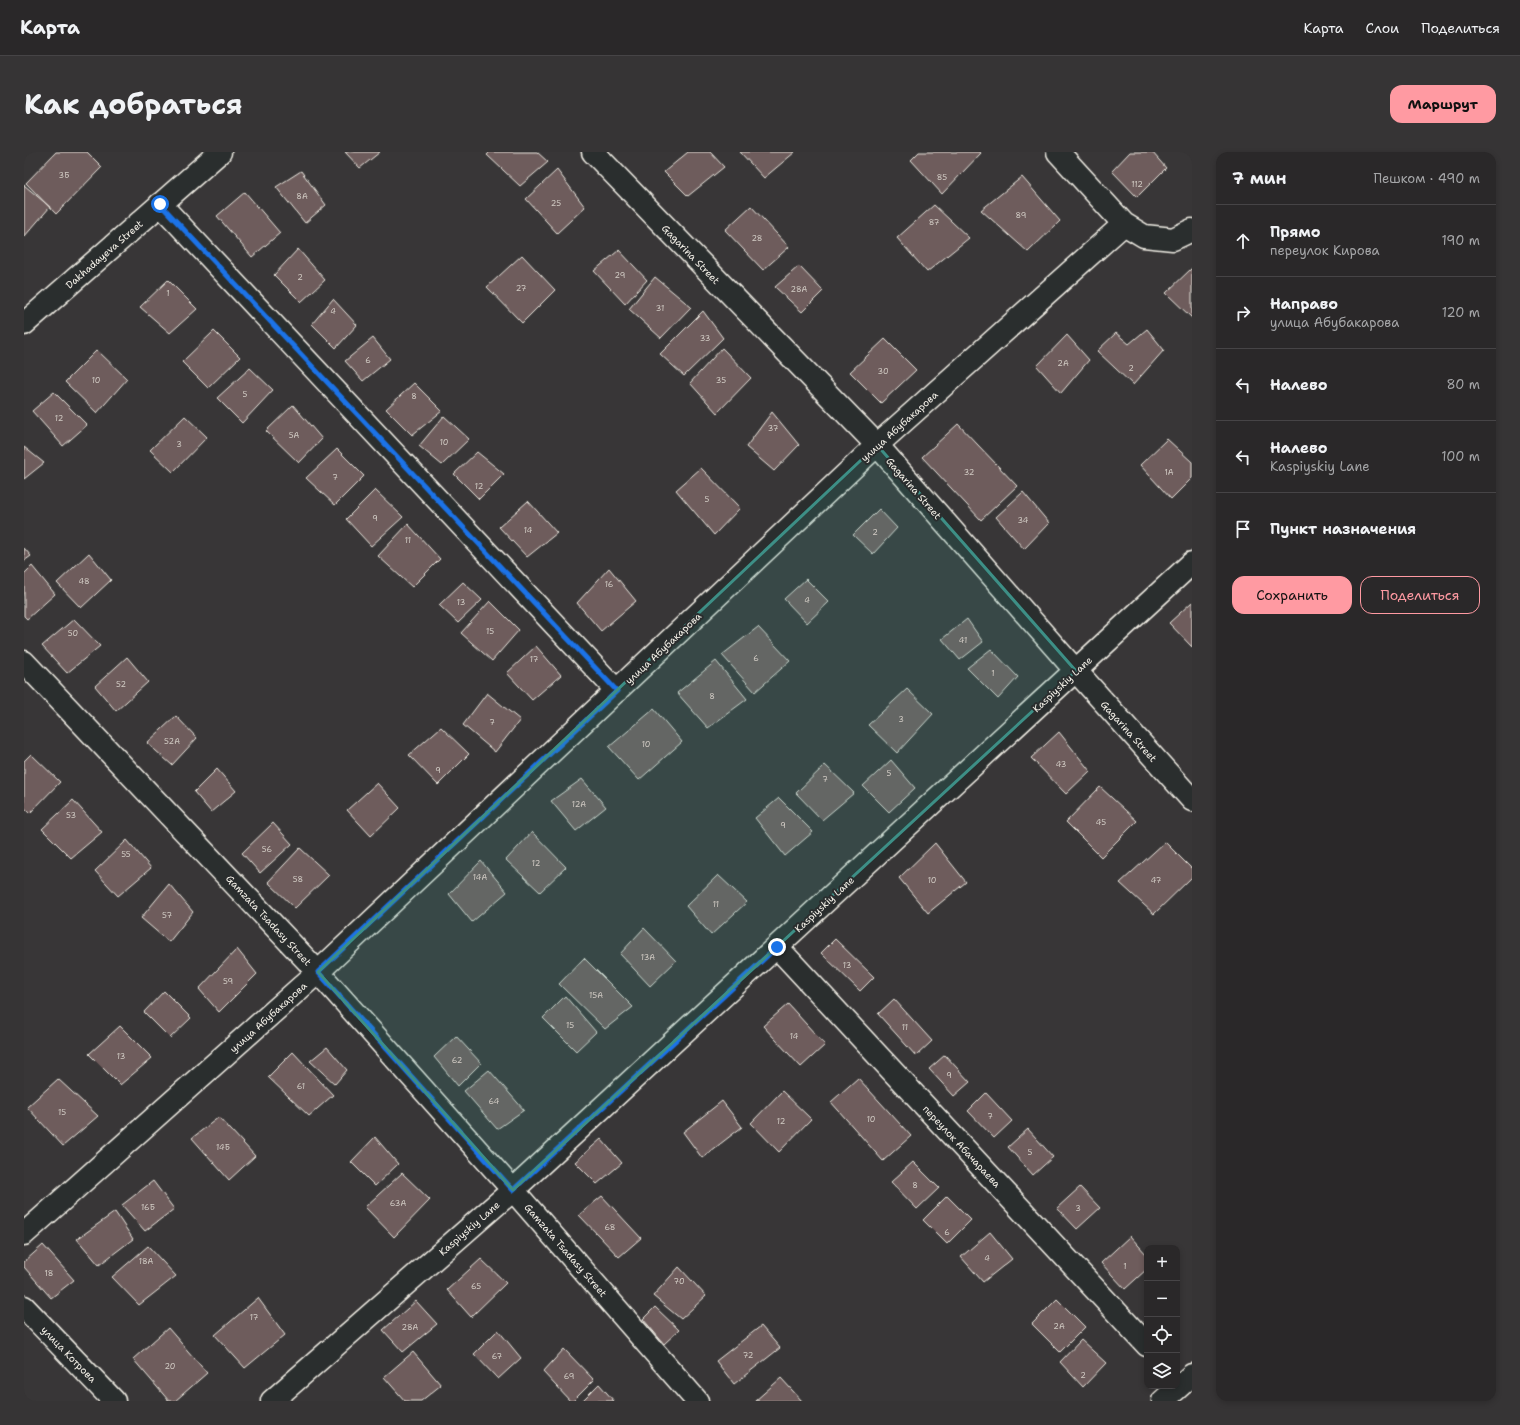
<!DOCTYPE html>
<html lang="ru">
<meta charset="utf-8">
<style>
:root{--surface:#2a2829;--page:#363435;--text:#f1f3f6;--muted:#a5a6a8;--line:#464446;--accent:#ff9aa2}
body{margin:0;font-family:"Shantell Sans",sans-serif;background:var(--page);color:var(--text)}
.controls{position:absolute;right:12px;bottom:12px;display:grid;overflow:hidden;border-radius:8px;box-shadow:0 2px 6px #0003}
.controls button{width:36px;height:36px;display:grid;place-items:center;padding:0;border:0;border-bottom:1px solid var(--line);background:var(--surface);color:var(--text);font:20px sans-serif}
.stop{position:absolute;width:12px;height:12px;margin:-9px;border:3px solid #1a73e8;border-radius:50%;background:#fff}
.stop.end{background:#1a73e8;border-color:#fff;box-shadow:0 1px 4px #0008}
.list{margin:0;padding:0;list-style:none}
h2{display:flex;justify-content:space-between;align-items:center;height:52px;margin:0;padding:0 16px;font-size:17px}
h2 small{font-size:13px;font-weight:400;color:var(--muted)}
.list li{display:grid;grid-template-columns:26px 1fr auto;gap:12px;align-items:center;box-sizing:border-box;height:72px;padding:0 16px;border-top:1px solid var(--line)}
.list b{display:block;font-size:15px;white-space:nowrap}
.list p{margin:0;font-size:13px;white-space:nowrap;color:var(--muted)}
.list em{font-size:13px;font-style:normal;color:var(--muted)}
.actions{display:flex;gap:8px;padding:12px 16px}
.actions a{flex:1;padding:9px 0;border:1px solid var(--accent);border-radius:12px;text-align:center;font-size:14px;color:var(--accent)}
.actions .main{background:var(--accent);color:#111}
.icon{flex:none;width:22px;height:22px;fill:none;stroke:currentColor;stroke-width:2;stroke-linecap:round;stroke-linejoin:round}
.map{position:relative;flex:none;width:1168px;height:1249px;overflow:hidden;border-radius:12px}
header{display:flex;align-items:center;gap:24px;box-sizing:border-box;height:56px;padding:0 20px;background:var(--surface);border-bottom:1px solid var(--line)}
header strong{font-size:19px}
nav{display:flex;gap:22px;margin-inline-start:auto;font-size:14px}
.intro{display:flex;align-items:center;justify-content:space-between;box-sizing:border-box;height:96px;padding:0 24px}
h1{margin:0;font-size:28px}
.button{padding:10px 18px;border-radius:12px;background:var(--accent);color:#111;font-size:14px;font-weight:700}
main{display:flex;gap:24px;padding:0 24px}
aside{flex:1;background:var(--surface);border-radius:12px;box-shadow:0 2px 6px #0003}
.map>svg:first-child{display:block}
.building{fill:#6e5b5c;stroke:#f4f1e8}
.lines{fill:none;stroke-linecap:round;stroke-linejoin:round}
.street-casing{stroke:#f4f1e8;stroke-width:25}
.street{stroke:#2a2d2e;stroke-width:22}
.route{stroke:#1a73e8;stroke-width:5}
.marked{fill:#3d8f86;fill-opacity:0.2;stroke:#3d8f86;stroke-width:3;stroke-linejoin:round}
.labels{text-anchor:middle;stroke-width:4;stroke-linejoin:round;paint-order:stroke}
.number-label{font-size:8px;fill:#d2ccc5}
.street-label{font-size:10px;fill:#f4f1e8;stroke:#2a2d2e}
</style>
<header>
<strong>Карта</strong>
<nav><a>Карта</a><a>Слои</a><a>Поделиться</a></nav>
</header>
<div class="intro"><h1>Как добраться</h1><a class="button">Маршрут</a></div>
<main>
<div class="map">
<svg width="1168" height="1249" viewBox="0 0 1168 1249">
<rect width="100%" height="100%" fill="#383637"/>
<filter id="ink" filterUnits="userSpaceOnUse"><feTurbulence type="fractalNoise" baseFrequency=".025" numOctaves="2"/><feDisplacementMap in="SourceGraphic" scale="8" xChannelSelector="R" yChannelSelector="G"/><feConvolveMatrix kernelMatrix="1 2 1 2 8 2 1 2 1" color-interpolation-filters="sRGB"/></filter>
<g filter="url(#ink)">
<path class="building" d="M 32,0 L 63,0 L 78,15 L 32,62 L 2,31 Z
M 321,0 L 356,0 L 336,16 Z
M 466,0 L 513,0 L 524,10 L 496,34 L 463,3 Z
M 664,0 L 686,0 L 700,15 L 664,44 L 640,20 Z
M 716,0 L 771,0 L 740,26 Z
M 895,0 L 956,0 L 957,1 L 918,42 L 887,8 Z
M 1106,0 L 1128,0 L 1142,16 L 1113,45 L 1088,19 Z
M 533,18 L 561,55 L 533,81 L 502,47 Z
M 277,19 L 302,53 L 281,71 L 252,35 Z
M 998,25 L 1036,69 L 1004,100 L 957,58 Z
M 0,33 L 26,55 L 0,85 Z
M 221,40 L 256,81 L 228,105 L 193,64 Z
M 910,53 L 945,86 L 903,120 L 873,86 Z
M 727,54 L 765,95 L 739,118 L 701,78 Z
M 274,97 L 301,128 L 277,150 L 250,123 Z
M 595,98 L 623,128 L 601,152 L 570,119 Z
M 498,103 L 531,138 L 498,171 L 463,135 Z
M 775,114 L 799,139 L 778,160 L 751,135 Z
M 1168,116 L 1168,166 L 1142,141 Z
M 631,125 L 667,155 L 637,186 L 605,157 Z
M 144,128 L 173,157 L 146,181 L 116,155 Z
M 309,147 L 333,173 L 312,196 L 288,172 Z
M 679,159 L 699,186 L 660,224 L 636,202 Z
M 1123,177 L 1140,198 L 1109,233 L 1073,199 L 1092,181 L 1105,192 Z
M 190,179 L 216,205 L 184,236 L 158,210 Z
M 1043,183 L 1065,208 L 1037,241 L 1013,214 Z
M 349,186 L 366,207 L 339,229 L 321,209 Z
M 861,187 L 892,218 L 857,251 L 826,220 Z
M 698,196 L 727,226 L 693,261 L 666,231 Z
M 73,198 L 103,227 L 73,261 L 41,230 Z
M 226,216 L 249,238 L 218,271 L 193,246 Z
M 390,231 L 418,259 L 388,283 L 362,257 Z
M 30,240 L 63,273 L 39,294 L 8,259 Z
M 269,253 L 298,287 L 275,311 L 242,279 Z
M 748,260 L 775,293 L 750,319 L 722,295 Z
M 161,264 L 183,285 L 149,320 L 126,298 Z
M 420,264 L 445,287 L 418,313 L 395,294 Z
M 934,272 L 993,334 L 957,368 L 898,305 Z
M 1143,287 L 1168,310 L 1168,326 L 1147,347 L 1116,313 Z
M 0,295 L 20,311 L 0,327 Z
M 313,297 L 340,324 L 311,353 L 282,326 Z
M 453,300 L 480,322 L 455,347 L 430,322 Z
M 677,316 L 716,356 L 690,383 L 652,338 Z
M 351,338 L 379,365 L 347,394 L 322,367 Z
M 999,340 L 1025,371 L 1000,397 L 972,365 Z
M 504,349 L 533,381 L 503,405 L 475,375 Z
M 855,357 L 873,376 L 849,402 L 829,383 Z
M 384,372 L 416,407 L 388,435 L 354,404 Z
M 0,396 L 7,404 L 0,409 Z
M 65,401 L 87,428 L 57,456 L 33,431 Z
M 8,414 L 31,442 L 3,467 L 0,464 L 0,422 Z
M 585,416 L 612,449 L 577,479 L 553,451 Z
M 782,427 L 805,450 L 783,471 L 760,447 Z
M 439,430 L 458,448 L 434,471 L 415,453 Z
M 466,449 L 495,478 L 468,509 L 437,481 Z
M 1168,450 L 1168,495 L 1145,471 Z
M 50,467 L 76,494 L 43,521 L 18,494 Z
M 943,467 L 959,490 L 936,508 L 918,487 Z
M 734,475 L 766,509 L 731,540 L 698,503 Z
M 512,494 L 537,523 L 508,548 L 483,521 Z
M 967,497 L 994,525 L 974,547 L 943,516 Z
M 103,505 L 124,530 L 92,559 L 71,534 Z
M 692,509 L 723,547 L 684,576 L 653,541 Z
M 883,537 L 909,562 L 873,601 L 844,573 Z
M 463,541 L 496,568 L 471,600 L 439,573 Z
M 630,557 L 658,590 L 615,628 L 585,595 Z
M 152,564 L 173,586 L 148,613 L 123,591 Z
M 417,575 L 445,602 L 414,633 L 385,603 Z
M 1035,580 L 1066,619 L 1042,642 L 1007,606 Z
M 7,602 L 36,630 L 6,661 L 0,655 L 0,609 Z
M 867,608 L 891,636 L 865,660 L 839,634 Z
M 801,613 L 830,641 L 798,668 L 772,641 Z
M 193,617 L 212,639 L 187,660 L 170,640 Z
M 558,627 L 582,655 L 552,679 L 527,649 Z
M 353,631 L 376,656 L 347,684 L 323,658 Z
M 1076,635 L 1113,669 L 1077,705 L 1042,670 Z
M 755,646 L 789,680 L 761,704 L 731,666 Z
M 49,648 L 78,680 L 47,706 L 18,677 Z
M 249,671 L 268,692 L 236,721 L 218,701 Z
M 508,680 L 542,715 L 516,740 L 482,708 Z
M 103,688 L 127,716 L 94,744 L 71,719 Z
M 1141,690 L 1168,717 L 1168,725 L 1130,762 L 1096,731 Z
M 911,691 L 942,730 L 904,761 L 875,726 Z
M 276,696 L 305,723 L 271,756 L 244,730 Z
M 457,709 L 483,740 L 448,770 L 425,742 Z
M 694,723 L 723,750 L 687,783 L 662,754 Z
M 145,732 L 169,760 L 145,790 L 117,766 Z
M 620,776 L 652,809 L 626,834 L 596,802 Z
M 811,787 L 850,825 L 836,839 L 797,801 Z
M 213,797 L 233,822 L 195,860 L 175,837 Z
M 560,806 L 609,855 L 581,877 L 535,832 Z
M 140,839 L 167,866 L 146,886 L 120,860 Z
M 541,844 L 572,880 L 552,899 L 519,866 Z
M 870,847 L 908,889 L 892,904 L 854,862 Z
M 764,852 L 801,893 L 777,915 L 739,874 Z
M 96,874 L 128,906 L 96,933 L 65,902 Z
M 432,884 L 457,911 L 434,934 L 410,905 Z
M 303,895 L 323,918 L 311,932 L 286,909 Z
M 269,900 L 309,943 L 285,964 L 244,925 Z
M 921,903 L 946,930 L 930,944 L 905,917 Z
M 465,918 L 500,958 L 473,977 L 440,939 Z
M 834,926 L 887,984 L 859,1009 L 807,950 Z
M 34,927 L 74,964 L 39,994 L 3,955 Z
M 758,939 L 787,967 L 755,1000 L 727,971 Z
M 962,941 L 988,969 L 970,986 L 944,959 Z
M 698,949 L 718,975 L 678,1006 L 659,980 Z
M 195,965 L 231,1004 L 205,1028 L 168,986 Z
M 1004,977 L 1029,1005 L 1009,1023 L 984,995 Z
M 351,985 L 374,1012 L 351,1034 L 327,1010 Z
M 577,987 L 598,1011 L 573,1032 L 551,1010 Z
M 889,1010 L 915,1036 L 893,1057 L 867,1030 Z
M 378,1021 L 406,1048 L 370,1085 L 341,1055 Z
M 129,1029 L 150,1057 L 121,1079 L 98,1053 Z
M 1056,1035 L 1076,1056 L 1053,1077 L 1033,1056 Z
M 578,1044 L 617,1086 L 595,1105 L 555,1063 Z
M 923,1044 L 947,1068 L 923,1092 L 899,1068 Z
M 91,1060 L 109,1087 L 75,1113 L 53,1087 Z
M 966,1080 L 988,1107 L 959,1130 L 937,1105 Z
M 1106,1084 L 1123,1103 L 1123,1117 L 1101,1137 L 1077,1111 Z
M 19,1093 L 50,1128 L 27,1146 L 0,1115 L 0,1110 Z
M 124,1094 L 152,1124 L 115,1153 L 88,1125 Z
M 457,1107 L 482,1131 L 447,1165 L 423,1138 Z
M 655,1115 L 682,1144 L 657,1167 L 629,1144 Z
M 234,1146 L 261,1183 L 221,1216 L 191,1183 Z
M 1033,1147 L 1061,1175 L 1036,1200 L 1008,1172 Z
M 392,1149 L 413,1172 L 379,1200 L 359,1178 Z
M 631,1155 L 655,1178 L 640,1192 L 619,1167 Z
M 737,1174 L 756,1196 L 710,1232 L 692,1209 Z
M 144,1176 L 183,1221 L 151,1249 L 145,1249 L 109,1207 Z
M 474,1178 L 497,1206 L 474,1227 L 450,1202 Z
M 1057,1188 L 1082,1211 L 1059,1235 L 1036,1210 Z
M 540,1197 L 570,1228 L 549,1249 L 546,1249 L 519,1220 Z
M 389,1200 L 417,1233 L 397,1249 L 381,1249 L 360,1225 Z
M 757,1226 L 778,1249 L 731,1249 Z
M 575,1232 L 590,1249 L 558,1249 Z"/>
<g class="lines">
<g class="street-casing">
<path id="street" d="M 569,0 L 853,293 L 1052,519 L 1168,648
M 1034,0 L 1100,72 L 1120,84 L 1149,87 L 1168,78
M 136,52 L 593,539
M 0,172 L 196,0
M 0,510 L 294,820 L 489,1038 L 673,1249
M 753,795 L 1123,1193
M 0,1082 L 294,820 L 853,293 L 1100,72
M 0,1155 L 90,1249
M 248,1249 L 489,1038 L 1168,411
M 1139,1249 L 1168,1223"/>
</g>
<use href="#street" class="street"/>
</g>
</g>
<g class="lines" filter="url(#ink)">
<path class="route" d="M 136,52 L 593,539 L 294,820 L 489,1038 L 753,795"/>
</g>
<path class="marked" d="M 853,293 L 1052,519 L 489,1038 L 294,820 Z"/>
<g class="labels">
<g class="number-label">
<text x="40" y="26">3Б</text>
<text x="918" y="28">85</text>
<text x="1113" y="35">112</text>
<text x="278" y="47">8А</text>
<text x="532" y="54">25</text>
<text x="997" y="66">89</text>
<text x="910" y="73">87</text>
<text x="733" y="89">28</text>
<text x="596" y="126">29</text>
<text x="276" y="128">2</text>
<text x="497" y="139">27</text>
<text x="775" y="140">28А</text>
<text x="144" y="144">1</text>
<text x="636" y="159">31</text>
<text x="309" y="162">4</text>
<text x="681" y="189">33</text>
<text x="344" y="211">6</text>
<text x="1039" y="214">2А</text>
<text x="1107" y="219">2</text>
<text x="859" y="222">30</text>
<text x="72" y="231">10</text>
<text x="697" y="231">35</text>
<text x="221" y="245">5</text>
<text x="390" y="247">8</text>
<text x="35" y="269">12</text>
<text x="749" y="279">37</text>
<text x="270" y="286">5А</text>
<text x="420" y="293">10</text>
<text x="155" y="295">3</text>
<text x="945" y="323">32</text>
<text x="1145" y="323">1А</text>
<text x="311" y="328">7</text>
<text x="455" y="337">12</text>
<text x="683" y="350">5</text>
<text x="351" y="369">9</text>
<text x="999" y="371">34</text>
<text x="504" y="381">14</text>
<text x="851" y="383">2</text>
<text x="384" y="391">11</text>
<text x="60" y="432">48</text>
<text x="585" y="435">16</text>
<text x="783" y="451">4</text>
<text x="437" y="453">13</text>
<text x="466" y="482">15</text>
<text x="49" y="484">50</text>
<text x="939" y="491">41</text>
<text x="732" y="509">6</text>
<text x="510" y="510">17</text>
<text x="969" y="524">1</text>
<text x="97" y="535">52</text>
<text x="688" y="547">8</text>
<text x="877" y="570">3</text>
<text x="468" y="573">7</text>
<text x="148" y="592">52А</text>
<text x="622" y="595">10</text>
<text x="1037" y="615">43</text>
<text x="414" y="621">9</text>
<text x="865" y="624">5</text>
<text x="801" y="630">7</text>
<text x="555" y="655">12А</text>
<text x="47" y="666">53</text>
<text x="1077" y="673">45</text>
<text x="759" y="676">9</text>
<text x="243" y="700">56</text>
<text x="102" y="705">55</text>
<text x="512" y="714">12</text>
<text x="456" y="728">14А</text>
<text x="274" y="730">58</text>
<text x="908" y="731">10</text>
<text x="1132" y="731">47</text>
<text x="692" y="755">11</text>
<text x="143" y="766">57</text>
<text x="624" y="808">13А</text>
<text x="823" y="816">13</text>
<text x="204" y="832">59</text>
<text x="572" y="846">15А</text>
<text x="546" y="876">15</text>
<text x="881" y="878">11</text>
<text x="770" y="887">14</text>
<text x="97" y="907">13</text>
<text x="433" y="911">62</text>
<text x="925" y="926">9</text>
<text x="277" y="937">61</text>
<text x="470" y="952">64</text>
<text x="38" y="963">15</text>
<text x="966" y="967">7</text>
<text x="847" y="970">10</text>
<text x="757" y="972">12</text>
<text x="199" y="998">14Б</text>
<text x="1006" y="1003">5</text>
<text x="891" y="1036">8</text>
<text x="374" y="1054">63А</text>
<text x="124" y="1058">16Б</text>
<text x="1054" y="1059">3</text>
<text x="586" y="1078">68</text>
<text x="923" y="1083">6</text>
<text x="963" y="1109">4</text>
<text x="122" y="1112">18А</text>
<text x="1101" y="1117">1</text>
<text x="25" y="1124">18</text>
<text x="655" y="1132">70</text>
<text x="452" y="1137">65</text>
<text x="230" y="1168">17</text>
<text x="1035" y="1177">2А</text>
<text x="386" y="1178">28А</text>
<text x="724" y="1206">72</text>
<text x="473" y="1207">67</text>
<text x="146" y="1217">20</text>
<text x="1059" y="1226">2</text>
<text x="545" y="1227">69</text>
</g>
<g class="street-label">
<text transform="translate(80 102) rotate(-41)" y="4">Dakhadayeva Street</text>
<text transform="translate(667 102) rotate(46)" y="4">Gagarina Street</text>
<text transform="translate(875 274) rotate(-42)" y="4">улица Абубакарова</text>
<text transform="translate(890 336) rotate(49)" y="4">Gagarina Street</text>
<text transform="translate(639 496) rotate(-43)" y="4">улица Абубакарова</text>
<text transform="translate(1038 532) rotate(-43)" y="4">Kaspiyskiy Lane</text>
<text transform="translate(1105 579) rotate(48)" y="4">Gagarina Street</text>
<text transform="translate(800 752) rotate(-43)" y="4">Kaspiyskiy Lane</text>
<text transform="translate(245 768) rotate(47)" y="4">Gamzata Tsadasy Street</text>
<text transform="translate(244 865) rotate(-42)" y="4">улица Абубакарова</text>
<text transform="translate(938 994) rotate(47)" y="4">переулок Абачараева</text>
<text transform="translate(445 1076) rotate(-41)" y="4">Kaspiyskiy Lane</text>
<text transform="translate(542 1098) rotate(49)" y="4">Gamzata Tsadasy Street</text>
<text transform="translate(45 1202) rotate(46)" y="4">улица Котрова</text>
</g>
</g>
</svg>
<div class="controls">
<button>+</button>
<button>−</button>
<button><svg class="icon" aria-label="locate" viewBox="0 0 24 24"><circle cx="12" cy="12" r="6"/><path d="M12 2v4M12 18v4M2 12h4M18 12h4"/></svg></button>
<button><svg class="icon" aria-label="layers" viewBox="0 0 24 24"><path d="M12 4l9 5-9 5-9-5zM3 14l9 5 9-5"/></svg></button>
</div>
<div class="stop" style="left:136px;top:52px"></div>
<div class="stop end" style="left:753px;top:795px"></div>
</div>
<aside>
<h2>7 мин<small>Пешком · 490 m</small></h2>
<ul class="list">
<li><svg class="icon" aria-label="ahead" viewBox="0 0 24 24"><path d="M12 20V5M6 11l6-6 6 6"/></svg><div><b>Прямо</b><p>переулок Кирова</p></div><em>190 m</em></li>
<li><svg class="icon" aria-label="right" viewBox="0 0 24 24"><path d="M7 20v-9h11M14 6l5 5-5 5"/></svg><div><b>Направо</b><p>улица Абубакарова</p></div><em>120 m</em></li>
<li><svg class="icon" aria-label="left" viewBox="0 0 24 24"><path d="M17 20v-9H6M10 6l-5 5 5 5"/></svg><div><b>Налево</b></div><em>80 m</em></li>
<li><svg class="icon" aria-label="left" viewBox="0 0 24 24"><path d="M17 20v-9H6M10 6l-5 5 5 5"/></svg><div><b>Налево</b><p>Kaspiyskiy Lane</p></div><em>100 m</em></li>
<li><svg class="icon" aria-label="arrive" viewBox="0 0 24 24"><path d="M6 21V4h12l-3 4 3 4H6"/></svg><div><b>Пункт назначения</b></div></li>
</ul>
<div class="actions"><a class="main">Сохранить</a><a>Поделиться</a></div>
</aside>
</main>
